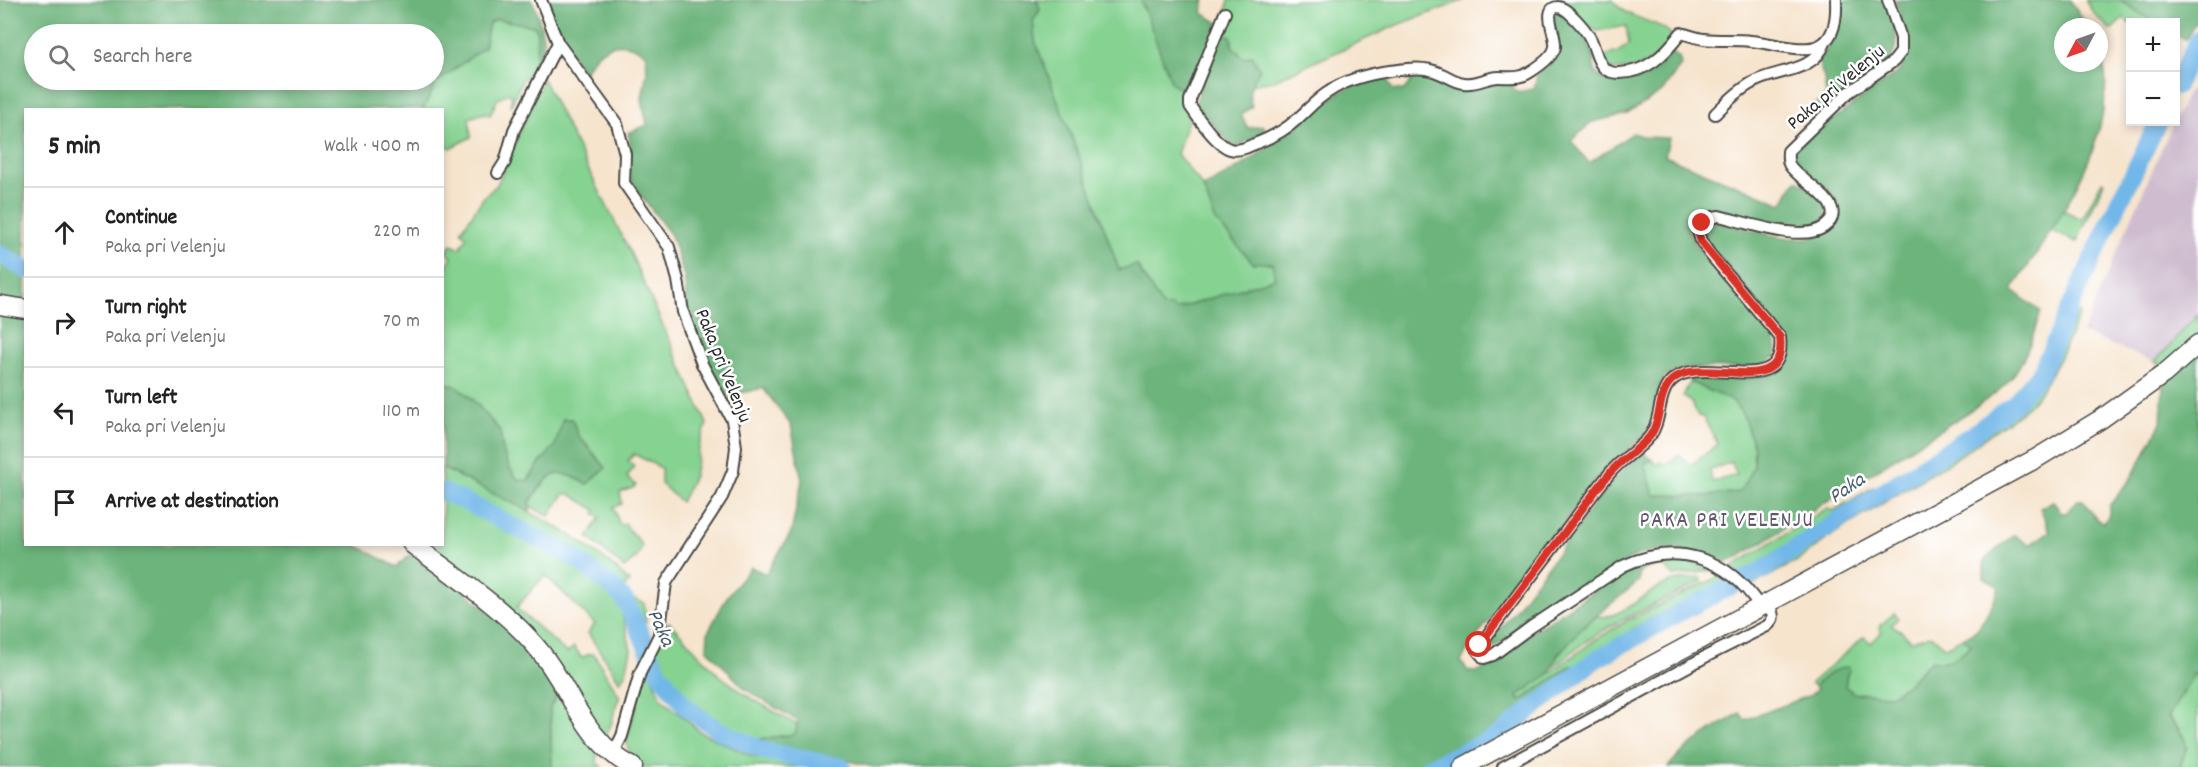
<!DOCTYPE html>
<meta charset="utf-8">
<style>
:root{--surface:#fff;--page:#f2f2f2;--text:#222;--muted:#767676;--line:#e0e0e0}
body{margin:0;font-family:Dekko,sans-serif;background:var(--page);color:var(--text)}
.controls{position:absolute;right:18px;top:18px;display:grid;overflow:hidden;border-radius:0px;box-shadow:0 3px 9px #0003}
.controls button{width:54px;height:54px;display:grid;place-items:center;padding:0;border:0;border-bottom:2px solid var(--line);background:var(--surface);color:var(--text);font:30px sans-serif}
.compass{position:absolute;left:2054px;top:18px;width:54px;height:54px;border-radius:50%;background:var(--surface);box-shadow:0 3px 9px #0003;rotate:229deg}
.stop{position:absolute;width:18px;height:18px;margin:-14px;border:4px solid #d93025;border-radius:50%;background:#fff}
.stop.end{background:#d93025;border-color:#fff;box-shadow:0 2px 6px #0008}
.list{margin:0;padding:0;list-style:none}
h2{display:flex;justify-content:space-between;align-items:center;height:78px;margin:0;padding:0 24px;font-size:26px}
h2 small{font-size:20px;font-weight:400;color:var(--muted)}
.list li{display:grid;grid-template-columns:39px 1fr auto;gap:18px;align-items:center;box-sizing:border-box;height:90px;padding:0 24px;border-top:2px solid var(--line)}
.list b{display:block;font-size:22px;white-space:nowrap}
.list p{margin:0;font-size:20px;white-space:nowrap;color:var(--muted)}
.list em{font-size:20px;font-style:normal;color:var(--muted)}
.icon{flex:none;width:33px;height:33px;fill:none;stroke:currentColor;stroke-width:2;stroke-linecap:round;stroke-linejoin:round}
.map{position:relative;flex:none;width:2198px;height:767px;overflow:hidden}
.search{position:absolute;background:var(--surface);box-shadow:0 3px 9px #0003;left:24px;top:24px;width:420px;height:66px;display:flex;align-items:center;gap:15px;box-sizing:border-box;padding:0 21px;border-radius:33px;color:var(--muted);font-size:22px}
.panel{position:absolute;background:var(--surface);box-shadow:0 3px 9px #0003;left:24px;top:108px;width:420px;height:438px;border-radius:0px}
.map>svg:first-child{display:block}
.industrial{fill:#cfbdcf}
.green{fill:#85d291;stroke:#587e5e;stroke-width:1.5;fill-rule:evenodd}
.forest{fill:#6cb47b;stroke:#4c7053;stroke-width:1.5;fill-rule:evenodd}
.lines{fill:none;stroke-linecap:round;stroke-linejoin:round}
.river{stroke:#72b7e9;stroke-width:18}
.minor-casing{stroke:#494743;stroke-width:14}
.primary-casing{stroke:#494743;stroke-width:21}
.minor{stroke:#fff;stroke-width:10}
.primary{stroke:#fff;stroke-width:18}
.route{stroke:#d93025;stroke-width:8}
.labels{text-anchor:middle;stroke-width:5;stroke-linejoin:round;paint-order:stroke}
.street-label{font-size:20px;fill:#2b2b2b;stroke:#fff}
.water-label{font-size:21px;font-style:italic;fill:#445c6e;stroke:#fff}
.quarter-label{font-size:22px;letter-spacing:1.5px;fill:#62556e;stroke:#fff}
</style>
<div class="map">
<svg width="2198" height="767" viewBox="0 0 2198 767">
<rect width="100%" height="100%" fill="#fff"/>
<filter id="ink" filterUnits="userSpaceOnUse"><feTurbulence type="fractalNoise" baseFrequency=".0167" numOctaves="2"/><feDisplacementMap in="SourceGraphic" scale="12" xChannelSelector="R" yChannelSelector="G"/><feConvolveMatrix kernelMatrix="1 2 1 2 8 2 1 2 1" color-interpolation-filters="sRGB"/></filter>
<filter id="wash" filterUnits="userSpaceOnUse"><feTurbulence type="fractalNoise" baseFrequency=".008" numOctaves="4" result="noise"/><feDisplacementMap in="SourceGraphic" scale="24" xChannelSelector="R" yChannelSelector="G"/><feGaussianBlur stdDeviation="1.35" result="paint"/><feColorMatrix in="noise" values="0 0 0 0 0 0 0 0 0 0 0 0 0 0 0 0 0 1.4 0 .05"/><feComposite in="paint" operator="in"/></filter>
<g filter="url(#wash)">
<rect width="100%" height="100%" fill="#f6e4cd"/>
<path class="industrial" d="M 2198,85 L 2198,314 L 2155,362 L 2082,333 L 2163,145 L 2188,91 Z"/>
<path class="green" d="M 1037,0 L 1141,0 L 1143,8 L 1187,97 L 1186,103 L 1189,117 L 1177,154 L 1203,187 L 1215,220 L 1272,263 L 1275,278 L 1174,310 L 1163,308 L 1137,265 L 1119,270 L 1080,159 L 1035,41 L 1033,21 L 1040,10 Z
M 1229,0 L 1465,0 L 1395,26 L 1272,81 L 1250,85 L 1251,55 L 1244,58 L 1232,46 L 1220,30 Z
M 1564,0 L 1613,0 C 1626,21 1656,18 1672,35 C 1668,51 1645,67 1629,70 C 1623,71 1616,70 1610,69 L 1601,57 L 1618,52 L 1629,44 L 1626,26 L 1596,31 L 1571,10 Z
M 2085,0 L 2120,0 L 2153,22 L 2130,22 L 2130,25 L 2124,18 L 2111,30 L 2093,13 Z
M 498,19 L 533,26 L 537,30 L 536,63 L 541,63 L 523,79 L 510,107 L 512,95 L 506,94 L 497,100 L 490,115 L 484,113 L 469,118 L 471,137 L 451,148 L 443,144 L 442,110 L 423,110 L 436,83 L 484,47 L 489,23 Z
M 543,79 L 630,252 L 707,424 L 700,443 L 694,476 L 681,502 L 661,484 L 661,468 L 634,454 L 628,461 L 634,466 L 627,477 L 636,485 L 633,488 L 620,492 L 622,504 L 613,507 L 620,525 L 626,524 C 629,534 639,537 642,547 L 637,557 L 624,568 L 588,537 L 600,518 L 595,514 L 596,510 L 570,494 L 564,494 L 549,516 L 531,507 L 529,504 C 549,474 554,465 587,484 L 605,467 L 578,435 L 572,419 L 563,419 L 556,446 L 539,464 L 527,481 L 518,480 C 505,464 502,451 500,431 C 485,415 464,383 443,383 L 443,277 L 449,269 L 446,265 L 452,258 L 447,251 L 451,245 L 460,248 L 467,237 L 461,231 L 484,197 L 497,185 Z
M 2102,181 L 2104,182 L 2077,242 L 2051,231 L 2063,210 L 2082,219 Z
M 2076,309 L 2080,314 L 2059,359 L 2041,390 L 2031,403 L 2017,415 L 1959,456 L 1837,532 L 1797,561 L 1751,586 L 1747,582 L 1945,458 L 2014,410 L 2038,383 Z
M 2198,314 L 2198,336 L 2164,365 L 2155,362 Z
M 1690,382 L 1733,401 L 1743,415 L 1754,448 L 1753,467 L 1740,492 L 1704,496 L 1653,495 L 1644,464 L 1651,459 L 1657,465 L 1662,462 L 1665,466 L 1678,455 L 1691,465 L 1718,444 L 1703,417 L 1698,416 L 1692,403 L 1683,396 ZM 1731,462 L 1737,475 L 1712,482 L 1710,470 Z
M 442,468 C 507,502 578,529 630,582 L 622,588 L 589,560 L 561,542 L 472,497 L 443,486 Z
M 1873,487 L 1880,490 L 1741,576 L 1731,567 L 1827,508 L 1833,511 Z
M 443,495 L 556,551 L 575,562 L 620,603 L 631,650 L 626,672 L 620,682 L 588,633 L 595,624 L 545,575 L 516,608 L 567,653 L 574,647 L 582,658 L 589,654 L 594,654 L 620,697 C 612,708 615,725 604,737 L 472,576 C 456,564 438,557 422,545 L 442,544 Z
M 1679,558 L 1710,569 L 1709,571 L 1674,576 L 1661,563 L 1639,572 L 1633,565 L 1651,559 Z
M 1720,576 L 1727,583 L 1649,620 L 1622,636 L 1577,669 L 1575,666 L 1570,666 L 1520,702 L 1518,696 L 1595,640 L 1628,620 Z
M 1701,578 L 1702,581 L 1612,625 L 1585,642 L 1549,670 C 1561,648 1578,631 1597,616 C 1619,622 1648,589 1668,583 C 1678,579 1690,579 1701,578 Z
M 631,598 L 644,603 L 646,621 L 643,629 Z
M 1894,613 L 1898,618 L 1891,625 L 1900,630 L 1911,641 L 1931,635 L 1945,647 L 1963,638 L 1971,645 L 1955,660 L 1926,665 L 1910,682 L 1891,695 L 1854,694 L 1845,686 L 1847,674 L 1830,673 L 1814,686 L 1811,683 L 1864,637 L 1871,643 L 1882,632 L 1879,627 Z
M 669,622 L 718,674 L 746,695 L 797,725 L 796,734 L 755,740 L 732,733 L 694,707 L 676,685 L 654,652 L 665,633 L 666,624 Z
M 647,666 L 662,699 L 702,733 L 751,756 L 811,767 L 645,767 C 634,761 629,754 626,742 Z
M 2194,673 L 2198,676 L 2198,767 L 2180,767 C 2189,741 2187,741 2171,718 L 2168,717 Z
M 561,691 L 597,748 L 597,763 L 602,767 L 552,767 L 550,707 Z"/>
<path class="forest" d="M 0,0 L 532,0 C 541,20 547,41 541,63 L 536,63 L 537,30 L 534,26 L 497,19 L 489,23 L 484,47 L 436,83 L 423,109 L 26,110 L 25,303 L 0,300 ZM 34,34 L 434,34 L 434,80 L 34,80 Z
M 547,0 L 1037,0 L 1040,10 L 1033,21 L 1035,41 L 1080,159 L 1119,270 L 1136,265 L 1163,307 L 1172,306 L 1174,310 L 1275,278 L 1272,263 L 1253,263 L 1215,220 L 1203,187 C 1236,172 1266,149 1295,127 C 1328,102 1341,83 1386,77 L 1393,90 L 1404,90 L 1414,77 L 1432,74 L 1442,78 L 1451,86 L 1468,89 L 1483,83 L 1509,83 L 1518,93 L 1535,87 L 1537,74 L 1559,55 L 1553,19 L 1555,14 L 1561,11 C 1575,25 1589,36 1593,56 C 1595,62 1593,69 1597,74 C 1608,90 1651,73 1663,63 C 1666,60 1669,56 1672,52 L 1679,58 L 1681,65 L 1662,92 L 1627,114 L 1592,122 L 1571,141 L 1589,163 L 1633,133 L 1644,137 L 1669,138 L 1665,156 L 1782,204 C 1788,196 1790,187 1797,180 C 1808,187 1834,201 1825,217 C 1822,222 1817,228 1811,229 C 1806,231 1798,228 1793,228 C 1758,224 1725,204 1692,219 L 1688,230 L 1697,247 L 1765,323 L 1776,343 L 1776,356 L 1762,367 L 1689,368 L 1665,376 L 1660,385 L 1660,398 L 1650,430 L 1600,475 L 1468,648 L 1461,662 L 1468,671 L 1475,672 L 1486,668 L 1532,632 L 1633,565 L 1639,572 L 1639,581 L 1584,626 L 1558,654 L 1549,674 L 1518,696 L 1520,701 L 1570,666 L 1575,666 L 1577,669 L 1492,734 L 1455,754 L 1422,767 L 873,767 L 830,756 L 756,746 L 755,740 L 795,734 L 798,721 L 745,689 L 707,649 L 708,632 L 727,597 L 751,567 L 766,574 L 791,533 L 802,480 L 791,425 L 763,388 L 724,397 L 709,370 L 694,332 L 686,303 L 685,279 L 671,235 L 633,185 L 629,171 L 630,141 L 628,133 L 647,125 L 642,99 L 647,71 L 646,54 C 618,35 599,46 584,73 C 570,51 550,27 547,0 Z
M 1141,0 L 1205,0 L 1202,13 L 1219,23 L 1187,97 L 1171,82 Z
M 1839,0 L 1887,0 C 1893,23 1904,41 1888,63 L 1816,120 L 1809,111 L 1826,95 L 1824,78 L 1818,61 C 1836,39 1838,27 1839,0 Z
M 1895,0 L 2070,0 L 2088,27 L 2063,27 L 2063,63 L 2099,63 L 2099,45 C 2104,53 2104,61 2105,71 C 2112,149 2053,228 2012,290 L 2041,312 C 2033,335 2026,361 2010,379 C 1998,394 1978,405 1962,416 L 1737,558 L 1724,564 L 1711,558 L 1676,550 L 1656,550 L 1635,556 L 1486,652 L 1483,648 L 1505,623 L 1609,485 L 1642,451 L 1651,459 L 1645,464 L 1654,495 L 1704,496 L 1740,492 L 1753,467 L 1754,448 L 1743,415 L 1733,401 L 1690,382 L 1692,376 C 1716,376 1756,383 1777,372 C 1784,368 1787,361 1791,354 L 1789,340 L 1703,237 L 1700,229 L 1706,221 C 1749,222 1804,260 1839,221 L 1838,206 L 1833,195 L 1826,187 L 1809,178 L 1790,160 L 1793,149 L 1899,71 C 1915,45 1903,27 1895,0 Z
M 2120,0 L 2198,0 L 2198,18 L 2186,39 L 2176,35 L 2176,22 L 2153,22 Z
M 1220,30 L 1232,37 L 1232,46 L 1244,58 L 1251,55 L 1260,69 C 1252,83 1246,90 1252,106 L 1241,115 L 1248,128 L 1264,126 L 1265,131 L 1235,148 L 1195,105 Z
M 0,312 L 25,314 L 26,544 L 356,545 L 397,567 L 410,555 L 448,578 L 508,626 L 561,691 L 550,707 L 552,767 L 0,767 Z
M 2198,353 L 2198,676 L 2194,674 L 2168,717 L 2183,736 L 2187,747 L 2180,767 L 1668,767 C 1688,743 1714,729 1740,713 L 1745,720 L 1811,695 L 1817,689 L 1814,686 C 1825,677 1834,668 1848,667 L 1850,670 L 1847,674 L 1845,686 L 1854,693 L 1891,695 L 1910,682 L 1932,660 C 1950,665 1959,656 1971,645 L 1963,638 L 1978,629 L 1994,601 L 1999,587 L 1984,578 L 1984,560 L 2014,535 L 2029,545 L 2050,531 L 2040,508 L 2053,501 L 2061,513 L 2066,513 L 2078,500 L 2083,500 L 2096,519 L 2103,523 L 2109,515 L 2109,506 L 2130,480 L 2161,423 L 2163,382 Z
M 443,383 C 464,383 485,415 500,431 C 502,451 505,464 518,480 L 528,481 L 539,464 L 555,446 L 563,419 L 572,419 L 578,435 L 606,468 L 587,484 C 554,465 549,474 529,503 L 531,507 L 530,512 L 443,468 Z"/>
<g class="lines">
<path class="river" d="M 2176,86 L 2198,40
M 0,254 L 26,270
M 442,492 L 466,502 L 575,558 L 614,589 L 625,600 L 659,673 L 687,708 L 718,730 L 765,751 L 842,767
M 1429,767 L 1495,738 L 1595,660 L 1679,613 L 1761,571 L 1974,433 L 2015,403 L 2041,372 L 2094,255 L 2158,122"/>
</g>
</g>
<g filter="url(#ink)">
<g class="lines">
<g class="minor-casing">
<path id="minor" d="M 541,0 L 558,43 L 617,124 L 625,154 L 624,183 L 669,247 L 678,280 L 683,312 L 702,364 L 732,420 L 736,447 L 733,471 L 722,497 L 666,583 L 659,635 L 640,673 L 622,736 L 613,754
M 1225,13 L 1190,100 L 1190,106 C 1197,117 1218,146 1230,149 C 1237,151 1246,148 1252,145 C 1268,139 1283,132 1295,121 C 1307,111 1316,99 1330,91 C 1347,79 1369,74 1390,71 C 1407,69 1423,66 1439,73 C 1448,76 1454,82 1464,83 C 1476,85 1487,77 1499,77 C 1511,77 1520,79 1530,72 C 1538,67 1553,57 1555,47 C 1557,36 1541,8 1558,7 C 1567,7 1586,30 1590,38 C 1595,47 1596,59 1603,67 C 1607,72 1613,73 1619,73 C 1647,73 1665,54 1681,33 C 1689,35 1696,38 1704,39 C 1719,41 1735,39 1751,41 C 1794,46 1839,68 1836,0
M 1715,114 C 1726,103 1736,92 1750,84 C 1776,68 1812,75 1825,43
M 498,173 L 505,162 L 514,130 L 558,43
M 1760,607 C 1728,557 1676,541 1623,566 L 1531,627 L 1493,655 L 1484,658 L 1478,651 L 1480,645 C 1508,607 1537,569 1565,532 C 1580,512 1594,492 1610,473 C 1621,459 1639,450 1650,436 C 1662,420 1657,395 1671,381 C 1700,352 1788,402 1780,337 L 1709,253 L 1701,241 L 1698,231 C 1703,221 1708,218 1719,216 C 1745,222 1802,243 1824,227 C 1854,205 1797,181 1789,164 C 1787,160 1788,155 1788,151 L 1848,93 L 1894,61 L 1901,52 L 1901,38 L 1888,0
M 1503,767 L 1705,657 L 1767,626 C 1776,619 1773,613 1768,603"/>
</g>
<g class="primary-casing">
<path id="primary" d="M 0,305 L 26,309
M 412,544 C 452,574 509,612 539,650 C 571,689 585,743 633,767
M 1463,767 L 2037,458 L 2101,419 L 2164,374 L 2198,344"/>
</g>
<use href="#minor" class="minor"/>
<use href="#primary" class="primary"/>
</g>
</g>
<g class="lines" filter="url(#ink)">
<path class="route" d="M 1479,645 C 1508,607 1537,569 1565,532 C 1580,512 1594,492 1610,473 C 1621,459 1639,450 1650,436 C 1662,420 1657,395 1671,381 C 1700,352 1788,403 1780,337 L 1701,242 L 1698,231 L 1702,223"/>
</g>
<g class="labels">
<g class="street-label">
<text transform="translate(1835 86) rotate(-40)" y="7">Paka pri Velenju</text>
<text transform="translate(725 365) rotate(68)" y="7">Paka pri Velenju</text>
</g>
<g class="water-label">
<text transform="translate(1846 487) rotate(-34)" y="7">Paka</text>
<text transform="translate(662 627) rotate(65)" y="7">Paka</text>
</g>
<g class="quarter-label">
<text x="1727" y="526">PAKA PRI VELENJU</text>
</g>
</g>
</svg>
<div class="controls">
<button>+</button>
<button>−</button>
</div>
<svg class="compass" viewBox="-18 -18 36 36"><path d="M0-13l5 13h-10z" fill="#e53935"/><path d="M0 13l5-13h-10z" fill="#767676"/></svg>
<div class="stop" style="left:1479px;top:645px"></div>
<div class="stop end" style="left:1702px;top:223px"></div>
<div class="search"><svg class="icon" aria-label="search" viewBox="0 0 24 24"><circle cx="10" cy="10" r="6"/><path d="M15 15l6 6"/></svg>Search here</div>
<section class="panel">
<h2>5 min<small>Walk · 400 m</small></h2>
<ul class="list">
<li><svg class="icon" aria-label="ahead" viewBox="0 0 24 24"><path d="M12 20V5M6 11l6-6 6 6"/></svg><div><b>Continue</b><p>Paka pri Velenju</p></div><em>220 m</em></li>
<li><svg class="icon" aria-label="right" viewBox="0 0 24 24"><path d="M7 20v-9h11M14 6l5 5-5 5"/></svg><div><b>Turn right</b><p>Paka pri Velenju</p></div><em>70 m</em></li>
<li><svg class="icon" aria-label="left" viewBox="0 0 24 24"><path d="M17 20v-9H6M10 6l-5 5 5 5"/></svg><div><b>Turn left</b><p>Paka pri Velenju</p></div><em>110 m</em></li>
<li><svg class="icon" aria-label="arrive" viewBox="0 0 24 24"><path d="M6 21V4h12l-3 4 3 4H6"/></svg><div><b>Arrive at destination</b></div></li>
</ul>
</section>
</div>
